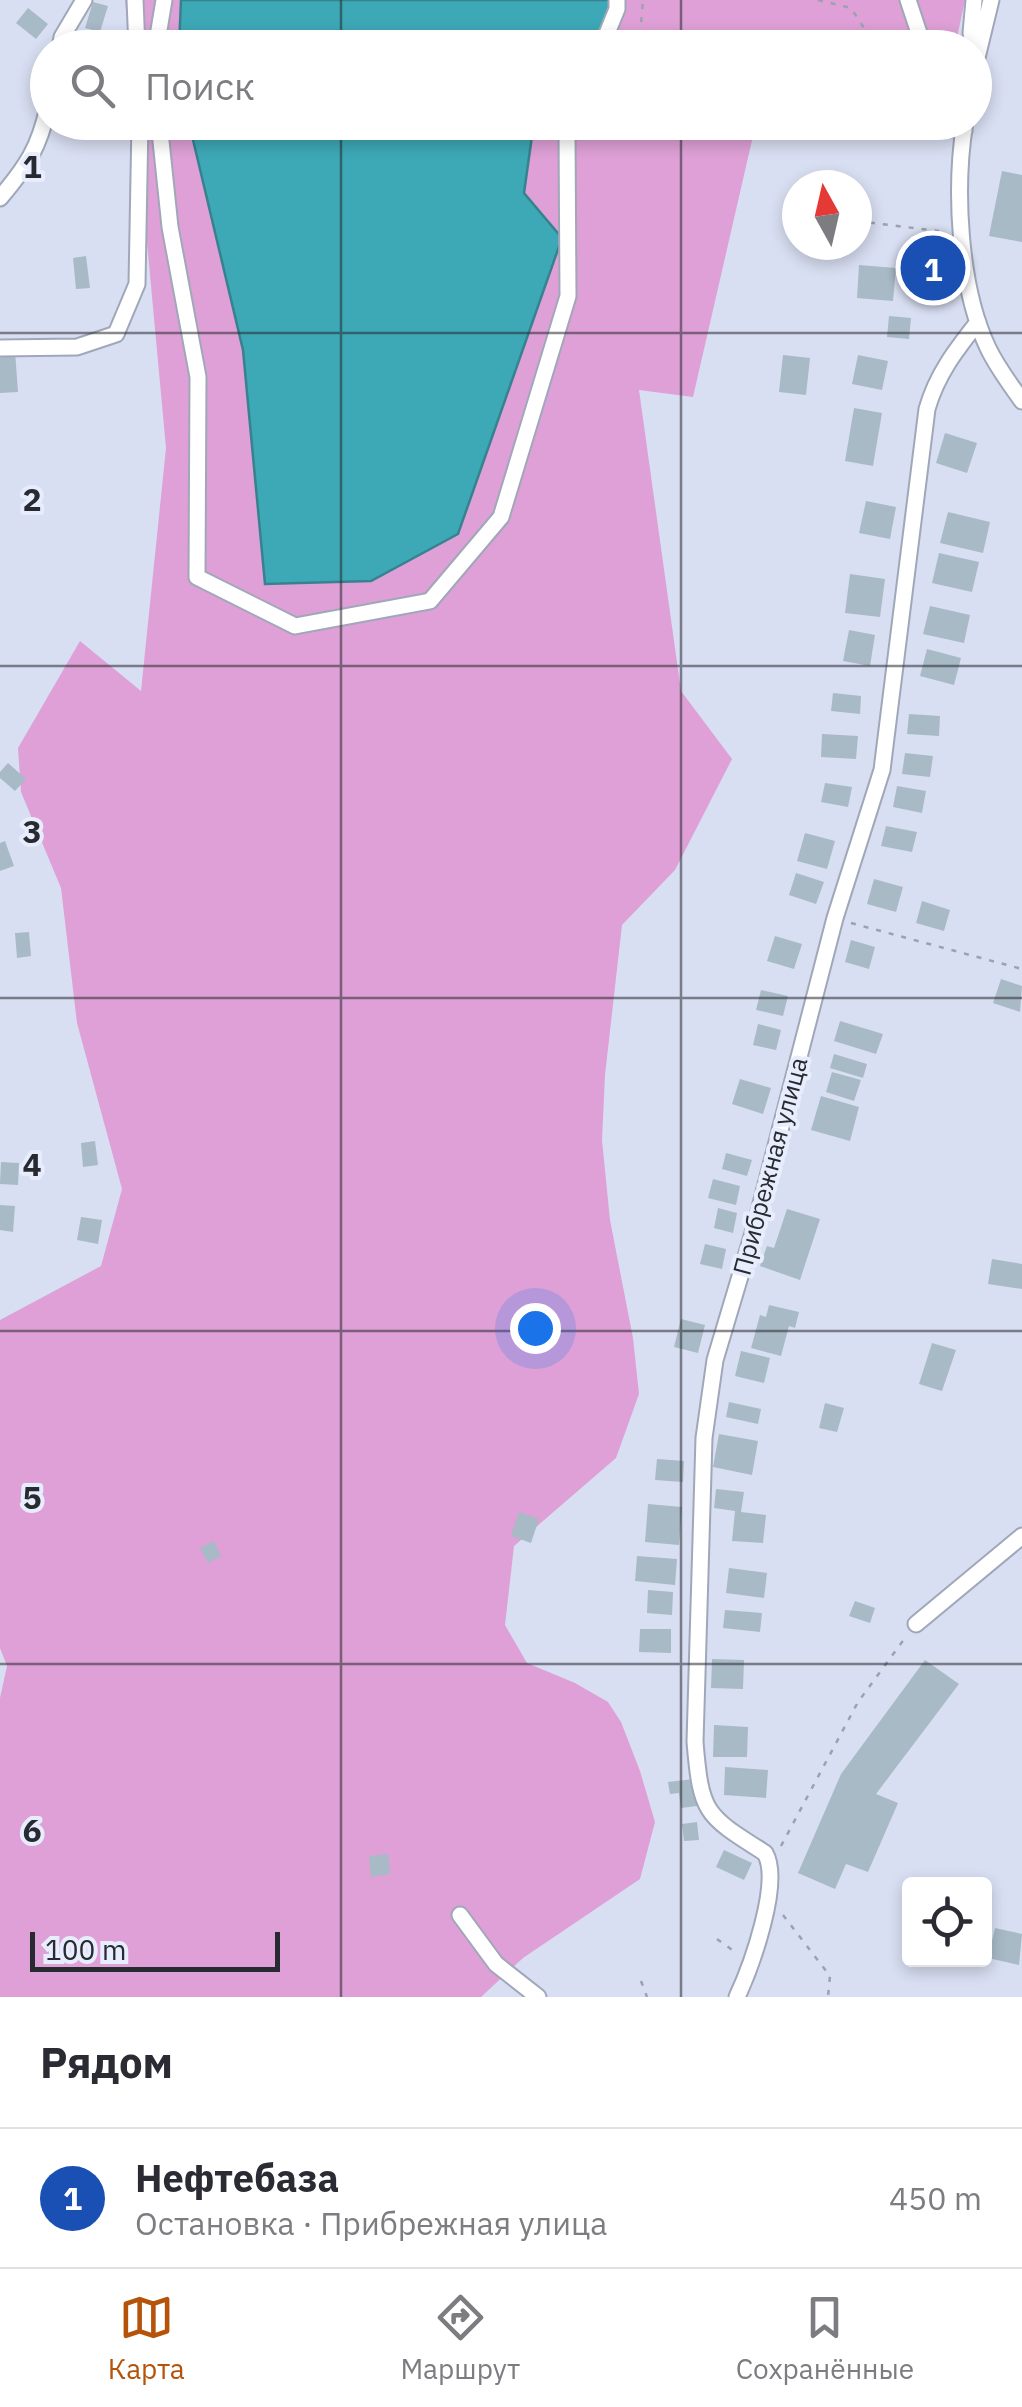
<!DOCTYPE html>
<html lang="ru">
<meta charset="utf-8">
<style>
:root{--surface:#fff;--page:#f7f7f7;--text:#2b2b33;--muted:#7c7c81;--line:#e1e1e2;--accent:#b45309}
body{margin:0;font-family:"IBM Plex Sans",sans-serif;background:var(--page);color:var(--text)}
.controls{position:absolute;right:30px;bottom:30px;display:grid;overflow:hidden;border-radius:10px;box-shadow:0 5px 15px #0003}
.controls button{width:90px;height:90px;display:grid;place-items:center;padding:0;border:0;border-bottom:2px solid var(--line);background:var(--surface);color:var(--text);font:50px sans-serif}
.compass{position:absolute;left:782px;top:170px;width:90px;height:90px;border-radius:50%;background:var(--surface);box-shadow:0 5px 15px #0003;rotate:352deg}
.scale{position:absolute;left:30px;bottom:25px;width:250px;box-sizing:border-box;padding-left:10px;border:5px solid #282a31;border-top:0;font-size:28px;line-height:35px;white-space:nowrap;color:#282a31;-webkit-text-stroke:8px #e7edfc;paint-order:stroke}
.you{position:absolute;left:535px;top:1328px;width:35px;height:35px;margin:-25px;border:8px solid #fff;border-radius:50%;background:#1a73e8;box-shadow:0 0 0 15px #1a73e833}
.badge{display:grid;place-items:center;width:65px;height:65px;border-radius:50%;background:var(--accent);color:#fff;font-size:32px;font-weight:700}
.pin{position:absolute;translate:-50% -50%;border:5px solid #fff;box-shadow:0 2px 10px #0006}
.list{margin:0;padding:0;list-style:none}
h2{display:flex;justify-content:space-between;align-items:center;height:130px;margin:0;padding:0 40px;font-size:42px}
h2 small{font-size:32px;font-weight:400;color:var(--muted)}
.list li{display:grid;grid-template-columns:65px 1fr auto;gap:30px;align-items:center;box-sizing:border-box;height:140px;padding:0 40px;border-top:2px solid var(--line)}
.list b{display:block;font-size:38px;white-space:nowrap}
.list p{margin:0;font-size:32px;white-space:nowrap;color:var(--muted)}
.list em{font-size:32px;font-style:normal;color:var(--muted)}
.icon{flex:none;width:55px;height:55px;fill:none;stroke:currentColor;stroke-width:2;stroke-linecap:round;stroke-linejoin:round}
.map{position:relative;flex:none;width:1022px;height:1997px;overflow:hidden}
.search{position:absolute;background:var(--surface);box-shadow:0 5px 15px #0003;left:30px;right:30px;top:30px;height:110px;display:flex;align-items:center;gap:25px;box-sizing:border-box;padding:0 35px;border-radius:55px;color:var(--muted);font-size:38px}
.sheet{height:270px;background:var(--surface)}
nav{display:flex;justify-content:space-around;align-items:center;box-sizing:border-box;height:140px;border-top:2px solid var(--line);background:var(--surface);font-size:28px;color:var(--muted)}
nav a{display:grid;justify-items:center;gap:5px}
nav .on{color:var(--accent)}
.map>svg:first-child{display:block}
.green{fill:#dea0d6}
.water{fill:#3da8b6;stroke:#37828e;stroke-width:2.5}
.building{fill:#a8bac6}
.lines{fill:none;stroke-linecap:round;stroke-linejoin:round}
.minor-casing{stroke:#a0a7b8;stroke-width:19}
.path{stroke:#9ba1b0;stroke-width:2.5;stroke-dasharray:5 8;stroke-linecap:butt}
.minor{stroke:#fff;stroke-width:15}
.grid{fill:none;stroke:#282a31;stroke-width:2.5;stroke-opacity:0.55}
.labels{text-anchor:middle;stroke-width:8;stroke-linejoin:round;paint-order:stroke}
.street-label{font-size:25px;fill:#282a31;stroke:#e7edfc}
.grid-label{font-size:32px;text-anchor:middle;font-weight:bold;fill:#282a31;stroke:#e7edfc;stroke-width:8;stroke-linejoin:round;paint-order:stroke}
</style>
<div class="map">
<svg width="1022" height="1997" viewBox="0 0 1022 1997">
<rect width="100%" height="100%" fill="#d8dff2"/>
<path class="green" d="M 125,0 L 181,0 L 179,47 L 130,47 Z
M 610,0 L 965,0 L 955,47 L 922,41 L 918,48 L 591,48 L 610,19 Z
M 136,123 L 189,123 L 243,350 L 266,584 L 524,193 L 532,136 L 540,123 L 756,123 L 693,397 L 639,390 L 681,691 L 732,759 L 675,870 L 622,925 L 605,1075 L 602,1140 L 610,1220 L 633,1338 L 639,1394 L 616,1458 L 514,1546 L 505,1625 L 527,1663 L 575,1683 L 608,1702 L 621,1722 L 640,1771 L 655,1822 L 640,1879 L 523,1958 L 481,1997 L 0,1997 L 0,1698 L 7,1666 L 0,1648 L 0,1320 L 101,1266 L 122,1189 L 77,1023 L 61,888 L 21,792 L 18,748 L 80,641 L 141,691 L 166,448 Z"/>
<path class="water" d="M 181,0 L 610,0 L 610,19 L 591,47 L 179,48 Z
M 189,123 L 540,123 L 532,136 L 524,193 L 562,238 L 458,534 L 371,581 L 265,584 L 243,350 Z"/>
<path class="building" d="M 93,2 L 108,6 L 100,32 L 85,28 Z
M 28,8 L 48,24 L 36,39 L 16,23 Z
M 1002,171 L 1022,175 L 1022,242 L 989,236 Z
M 86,256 L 90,288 L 76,289 L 73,258 Z
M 859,265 L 896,268 L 893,301 L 857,298 Z
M 889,316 L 911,318 L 909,339 L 887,337 Z
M 15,351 L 18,392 L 0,393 L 0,352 Z
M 783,355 L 810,358 L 806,395 L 779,392 Z
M 858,355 L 888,361 L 882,390 L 852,384 Z
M 854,408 L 882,413 L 873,466 L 845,461 Z
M 945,433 L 977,443 L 967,473 L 936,463 Z
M 866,501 L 896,507 L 890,539 L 859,533 Z
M 948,512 L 990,522 L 983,553 L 940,543 Z
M 939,553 L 979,562 L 972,592 L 932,583 Z
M 850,574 L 885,579 L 880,617 L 845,613 Z
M 930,606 L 970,615 L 964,643 L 923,634 Z
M 849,630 L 875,635 L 870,666 L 843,661 Z
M 927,649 L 961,658 L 954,685 L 920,676 Z
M 833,693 L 861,696 L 860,714 L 831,711 Z
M 909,714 L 940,716 L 939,736 L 907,734 Z
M 822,734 L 858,736 L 856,759 L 821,757 Z
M 905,753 L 933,756 L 930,777 L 902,774 Z
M 8,763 L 26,779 L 15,791 L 0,778 L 0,772 Z
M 825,783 L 852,787 L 848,807 L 821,802 Z
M 897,786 L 926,791 L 922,813 L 893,807 Z
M 886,826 L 917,832 L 912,852 L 881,846 Z
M 805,833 L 835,841 L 827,869 L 797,861 Z
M 5,841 L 14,866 L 0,871 L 0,843 Z
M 796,873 L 824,882 L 816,904 L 789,895 Z
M 874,879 L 903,887 L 896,912 L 867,904 Z
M 922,901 L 950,910 L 944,931 L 916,923 Z
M 29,932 L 31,956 L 17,958 L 15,933 Z
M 775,936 L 802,944 L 794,969 L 767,961 Z
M 851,940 L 875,947 L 869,969 L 845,962 Z
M 1001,979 L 1022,986 L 1020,1012 L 993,1003 Z
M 761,990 L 788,996 L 783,1016 L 756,1010 Z
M 840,1021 L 883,1034 L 876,1054 L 834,1041 Z
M 758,1024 L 781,1030 L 776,1050 L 753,1045 Z
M 834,1054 L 867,1064 L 863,1078 L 830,1068 Z
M 832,1072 L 861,1080 L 854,1101 L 826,1092 Z
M 740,1079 L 771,1088 L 763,1114 L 732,1104 Z
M 821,1096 L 859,1107 L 850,1141 L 811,1130 Z
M 95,1141 L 98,1165 L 83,1167 L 81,1143 Z
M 726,1153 L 752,1160 L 747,1176 L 722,1169 Z
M 1,1162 L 19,1163 L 18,1185 L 0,1184 Z
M 713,1179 L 740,1186 L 736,1205 L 708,1198 Z
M 0,1205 L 15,1206 L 13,1232 L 0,1230 Z
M 718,1208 L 737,1213 L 733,1233 L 714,1228 Z
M 787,1209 L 820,1219 L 800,1280 L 760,1266 L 767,1246 L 774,1248 Z
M 81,1217 L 102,1220 L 98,1244 L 77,1240 Z
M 705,1244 L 726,1249 L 722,1269 L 700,1264 Z
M 992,1259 L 1022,1264 L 1022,1289 L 988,1284 Z
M 769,1305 L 799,1312 L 795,1328 L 789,1326 L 781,1356 L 751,1348 L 760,1315 L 766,1317 Z
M 681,1319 L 705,1325 L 698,1353 L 674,1347 Z
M 932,1343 L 956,1350 L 942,1391 L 919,1384 Z
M 741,1351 L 770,1358 L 764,1383 L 735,1376 Z
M 729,1402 L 761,1409 L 758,1424 L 726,1417 Z
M 825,1403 L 844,1408 L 837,1432 L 819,1428 Z
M 719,1434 L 758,1441 L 752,1475 L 713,1467 Z
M 657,1459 L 684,1461 L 683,1482 L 655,1480 Z
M 716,1489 L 744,1492 L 741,1512 L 766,1515 L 763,1543 L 732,1541 L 735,1511 L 714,1508 Z
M 648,1504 L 682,1507 L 679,1545 L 645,1542 Z
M 519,1512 L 539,1519 L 531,1543 L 511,1536 Z
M 214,1541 L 221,1556 L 208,1563 L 200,1548 Z
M 637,1556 L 677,1559 L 675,1585 L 635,1581 Z
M 729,1568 L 767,1573 L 764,1598 L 726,1593 Z
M 648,1590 L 673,1592 L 672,1615 L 647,1613 Z
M 855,1601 L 875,1608 L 870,1623 L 849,1616 Z
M 725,1610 L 762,1613 L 760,1632 L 723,1628 Z
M 640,1629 L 671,1629 L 671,1653 L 639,1652 Z
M 712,1659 L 744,1660 L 743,1689 L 711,1688 Z
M 925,1660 L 959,1684 L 876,1794 L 898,1803 L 868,1872 L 846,1864 L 835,1889 L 798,1873 L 841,1774 Z
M 714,1725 L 748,1727 L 747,1757 L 713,1757 Z
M 725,1767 L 768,1770 L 766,1798 L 724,1795 Z
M 694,1779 L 697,1806 L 681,1808 L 679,1793 L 670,1794 L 668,1782 Z
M 697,1822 L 699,1840 L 684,1841 L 682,1824 Z
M 724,1850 L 752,1863 L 744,1880 L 716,1867 Z
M 388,1854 L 390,1874 L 371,1877 L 369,1856 Z
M 995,1928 L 1022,1934 L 1019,1965 L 988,1958 Z"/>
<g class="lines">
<g class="minor-casing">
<path id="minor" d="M 135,0 L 137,48
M 908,0 L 924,48
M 60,48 L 62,37 L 84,0
M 156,48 L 164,0
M 601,48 L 617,9 L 617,0
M 974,48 L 971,33 L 974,0
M 974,70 L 991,0
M 159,122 L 170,227 L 198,377 L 197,577 L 295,626 L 430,601 L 501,517 L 568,296 L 567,131 L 571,122
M 947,122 L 948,128 L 964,131
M 965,122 C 954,189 959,287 988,348 C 997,367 1010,384 1022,401
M 0,198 C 27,166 39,148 48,107
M 0,348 L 77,347 L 116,334 L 137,284 L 140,122
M 916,1624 L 1022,1536
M 460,1915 L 496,1964 L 538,1997
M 737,1997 C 751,1967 782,1882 765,1853 C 705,1815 701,1814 695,1742 L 704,1438 L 715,1360 L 756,1223 L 835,918 L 882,770 L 927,409 C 937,374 956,350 978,322"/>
</g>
<path class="path" d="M 818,0 L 851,8 L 877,48
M 639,48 L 643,0
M 631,131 L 632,122
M 857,221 L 946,232
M 851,923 L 1022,969
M 781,1846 L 858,1702 L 905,1638
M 783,1915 L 830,1976 L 828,1997
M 717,1939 L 735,1952
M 641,1981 L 647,1997"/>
<use href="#minor" class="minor"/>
</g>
<path class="grid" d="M 341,0 L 341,48M 681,0 L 681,48M 341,122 L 341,1997M 681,122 L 681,1997M 0,333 L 1022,333M 0,666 L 1022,666M 0,998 L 1022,998M 0,1331 L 1022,1331M 0,1664 L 1022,1664"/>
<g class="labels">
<g class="street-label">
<text transform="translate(770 1166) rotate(-75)" y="9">Прибрежная улица</text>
</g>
</g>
<g class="grid-label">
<text x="32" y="178">1</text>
<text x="32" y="511">2</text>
<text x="32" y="843">3</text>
<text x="32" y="1176">4</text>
<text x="32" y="1509">5</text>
<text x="32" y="1842">6</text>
</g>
</svg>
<div class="controls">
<button><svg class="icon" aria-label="locate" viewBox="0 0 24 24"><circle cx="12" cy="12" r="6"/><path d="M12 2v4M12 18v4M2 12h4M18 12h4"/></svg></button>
</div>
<svg class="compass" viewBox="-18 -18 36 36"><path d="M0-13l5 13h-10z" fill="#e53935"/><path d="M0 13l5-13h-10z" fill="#7c7c81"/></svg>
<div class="scale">100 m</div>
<div class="you"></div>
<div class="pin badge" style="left:933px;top:268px;background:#1a4fb4">1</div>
<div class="search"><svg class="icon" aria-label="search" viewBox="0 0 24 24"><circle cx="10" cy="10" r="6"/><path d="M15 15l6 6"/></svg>Поиск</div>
</div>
<section class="sheet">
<h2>Рядом<small></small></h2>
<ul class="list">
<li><span class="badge" style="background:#1a4fb4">1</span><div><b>Нефтебаза</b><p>Остановка · Прибрежная улица</p></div><em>450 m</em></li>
</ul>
</section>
<nav>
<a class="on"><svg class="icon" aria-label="map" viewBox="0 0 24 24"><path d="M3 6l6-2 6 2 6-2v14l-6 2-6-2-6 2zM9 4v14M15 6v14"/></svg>Карта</a>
<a><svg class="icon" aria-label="directions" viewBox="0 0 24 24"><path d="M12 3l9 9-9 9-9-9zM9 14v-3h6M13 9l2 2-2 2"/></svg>Маршрут</a>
<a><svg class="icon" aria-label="saved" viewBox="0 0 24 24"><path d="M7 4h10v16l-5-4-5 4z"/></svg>Сохранённые</a>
</nav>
